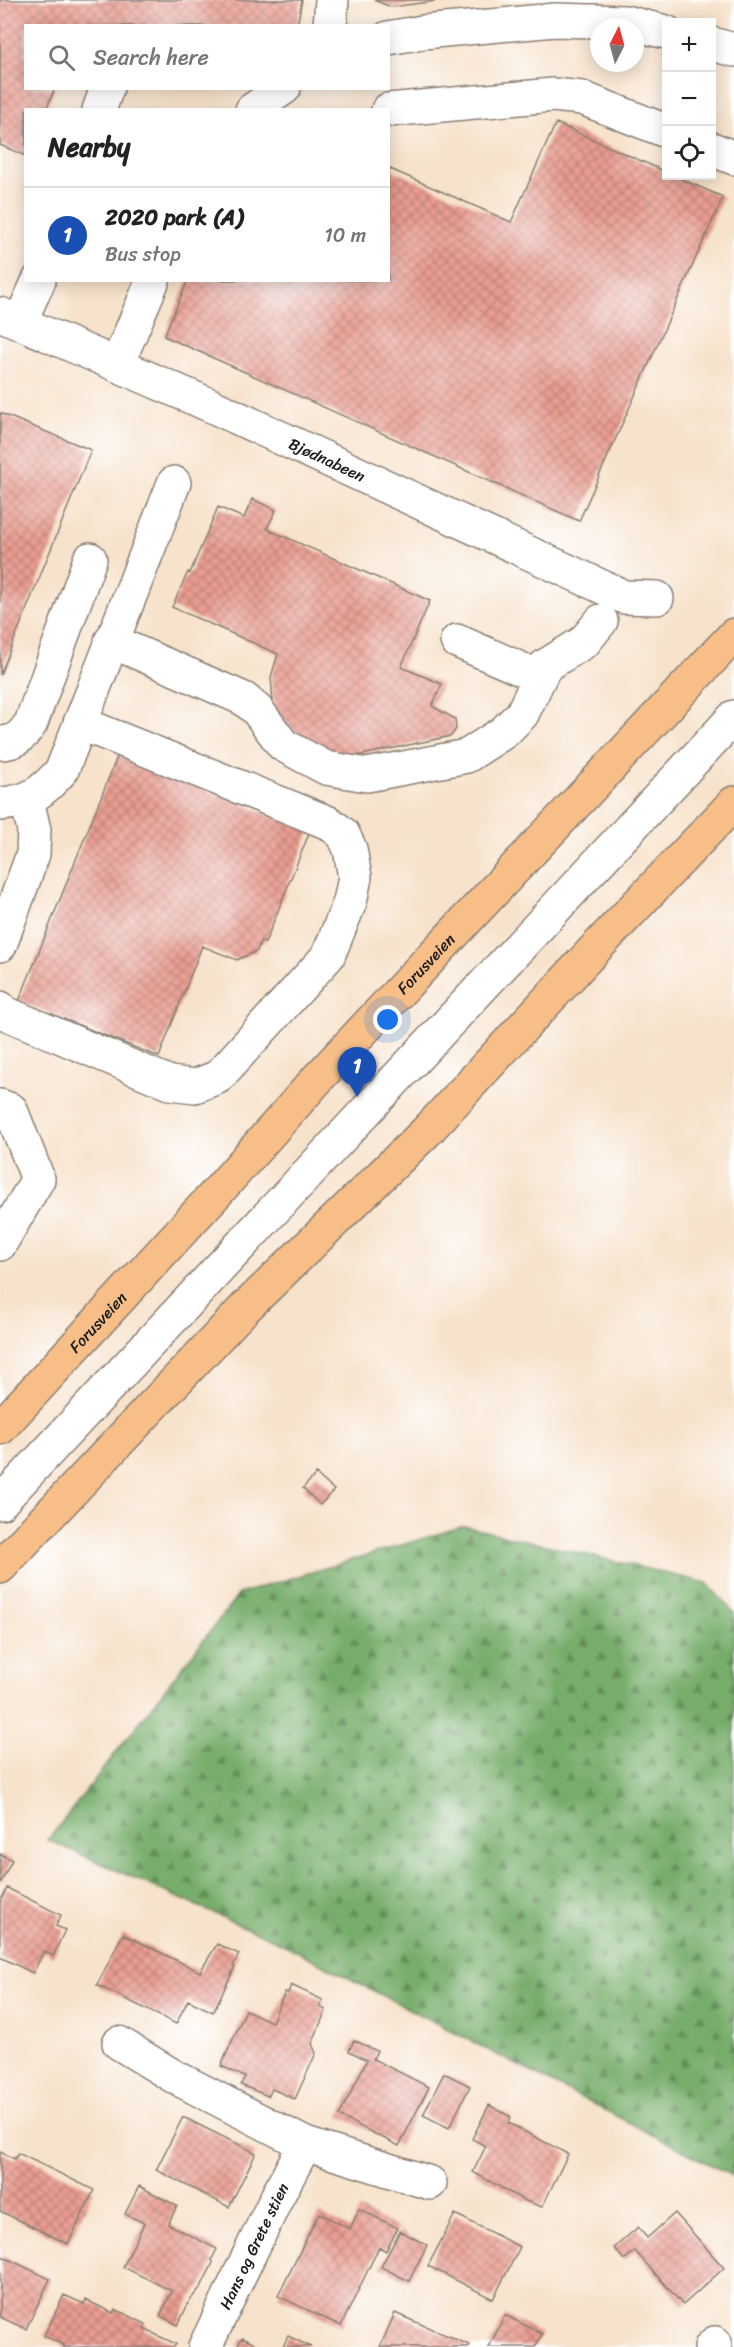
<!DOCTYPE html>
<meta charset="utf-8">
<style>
:root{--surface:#fff;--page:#f2f2f2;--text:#222;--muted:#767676;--line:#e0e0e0;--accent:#0f766e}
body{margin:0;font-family:Sriracha,sans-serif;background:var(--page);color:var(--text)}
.controls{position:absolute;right:18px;top:18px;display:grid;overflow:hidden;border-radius:0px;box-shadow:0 3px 15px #0003}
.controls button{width:54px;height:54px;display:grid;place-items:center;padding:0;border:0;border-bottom:2px solid var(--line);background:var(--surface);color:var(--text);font:30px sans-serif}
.compass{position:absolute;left:590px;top:18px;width:54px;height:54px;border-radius:50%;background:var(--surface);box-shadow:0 3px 15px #0003;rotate:6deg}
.you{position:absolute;left:388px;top:1020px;width:21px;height:21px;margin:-15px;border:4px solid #fff;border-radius:50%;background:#1a73e8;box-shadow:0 0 0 9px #1a73e833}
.badge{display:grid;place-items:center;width:39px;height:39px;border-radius:50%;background:var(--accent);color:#fff;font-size:20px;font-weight:700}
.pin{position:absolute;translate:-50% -50px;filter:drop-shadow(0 2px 3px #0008)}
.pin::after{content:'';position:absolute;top:32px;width:21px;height:18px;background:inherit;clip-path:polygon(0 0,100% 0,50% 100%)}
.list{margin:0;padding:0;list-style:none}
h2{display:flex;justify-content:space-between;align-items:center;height:78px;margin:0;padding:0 24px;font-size:26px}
h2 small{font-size:20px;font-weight:400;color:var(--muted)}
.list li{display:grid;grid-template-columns:39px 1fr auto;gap:18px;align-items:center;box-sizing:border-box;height:96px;padding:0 24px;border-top:2px solid var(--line)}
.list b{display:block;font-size:22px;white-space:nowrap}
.list p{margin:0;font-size:20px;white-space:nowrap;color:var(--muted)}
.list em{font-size:20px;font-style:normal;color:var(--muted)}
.icon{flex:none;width:33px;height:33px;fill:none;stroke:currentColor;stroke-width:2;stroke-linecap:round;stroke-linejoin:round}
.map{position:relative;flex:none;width:734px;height:2347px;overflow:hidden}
.search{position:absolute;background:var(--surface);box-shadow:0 3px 15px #0003;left:24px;top:24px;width:366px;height:66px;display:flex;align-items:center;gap:15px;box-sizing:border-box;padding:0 21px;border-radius:0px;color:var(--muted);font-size:22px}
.panel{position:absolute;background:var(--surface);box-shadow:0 3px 15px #0003;left:24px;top:108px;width:366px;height:174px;border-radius:0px}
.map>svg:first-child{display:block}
.forest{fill:url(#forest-firs);stroke:#4a6443;stroke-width:1.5}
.building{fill:url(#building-cross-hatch)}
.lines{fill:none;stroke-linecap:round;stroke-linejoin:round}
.minor-casing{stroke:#8a7f74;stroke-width:36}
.major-casing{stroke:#8a7f74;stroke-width:36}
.minor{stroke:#fff;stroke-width:33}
.major{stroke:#f7be88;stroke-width:33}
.labels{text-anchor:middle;stroke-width:6;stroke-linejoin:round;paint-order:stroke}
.street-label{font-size:16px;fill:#1c1c1c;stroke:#fff}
</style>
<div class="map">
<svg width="734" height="2347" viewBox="0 0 734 2347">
<defs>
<pattern id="forest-firs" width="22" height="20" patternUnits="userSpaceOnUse" patternTransform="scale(1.5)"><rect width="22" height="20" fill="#77ad6a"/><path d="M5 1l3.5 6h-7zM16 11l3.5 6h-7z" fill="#618c56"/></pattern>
<pattern id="building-cross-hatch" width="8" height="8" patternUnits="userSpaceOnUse" patternTransform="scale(1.5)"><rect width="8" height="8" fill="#ea9d91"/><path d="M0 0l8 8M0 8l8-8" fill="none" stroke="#bd7f76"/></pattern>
</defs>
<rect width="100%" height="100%" fill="#fff"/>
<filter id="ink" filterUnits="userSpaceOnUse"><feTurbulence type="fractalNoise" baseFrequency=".0167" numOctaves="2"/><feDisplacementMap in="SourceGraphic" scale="12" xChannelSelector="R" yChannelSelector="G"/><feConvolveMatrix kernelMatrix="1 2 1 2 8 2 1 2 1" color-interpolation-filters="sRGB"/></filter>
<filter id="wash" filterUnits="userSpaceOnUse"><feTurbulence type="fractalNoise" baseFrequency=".008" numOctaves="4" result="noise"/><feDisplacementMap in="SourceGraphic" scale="24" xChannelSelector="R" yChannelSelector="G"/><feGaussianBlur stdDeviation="1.35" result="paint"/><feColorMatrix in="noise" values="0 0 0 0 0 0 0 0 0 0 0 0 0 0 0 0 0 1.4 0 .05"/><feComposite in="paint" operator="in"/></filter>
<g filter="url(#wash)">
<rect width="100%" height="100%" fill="#f7e2cb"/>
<path class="forest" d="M 464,1526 L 707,1583 L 734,1613 L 734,2177 L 285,1945 L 48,1840 L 239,1594 Z"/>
<g id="blocks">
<path class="building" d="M 0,0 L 302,0 L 297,26 L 26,26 L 26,88 L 55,88 L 46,110 L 26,110 L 26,156 L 0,145 Z
M 374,0 L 436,0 L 436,1 L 391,7 Z
M 556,123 L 666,172 L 666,176 L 674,176 L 723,197 L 579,521 L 164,336 L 188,280 L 388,280 L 388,168 L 511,222 Z
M 0,413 L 91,450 L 0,675 Z
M 252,499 L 276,510 L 267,529 L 430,601 L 401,667 L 442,684 L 432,706 L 455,719 L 456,729 L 451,736 L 352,757 L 307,747 L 276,712 L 273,703 L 271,677 L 278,654 L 172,607 L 188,572 L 190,573 L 218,507 L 244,518 Z
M 118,755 L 310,831 L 265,943 L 261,941 L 257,951 L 237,960 L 202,946 L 159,1057 L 19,1001 Z
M 316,1474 L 334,1490 L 320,1505 L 303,1488 Z
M 0,1854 L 12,1860 L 0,1884 Z
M 7,1888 L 61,1915 L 56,1926 L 65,1930 L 53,1956 L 44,1951 L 33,1973 L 0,1957 L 0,1902 Z
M 123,1934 L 200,1972 L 217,1944 L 239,1954 L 233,1966 L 235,1967 L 213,2012 L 188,2000 L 176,2024 L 97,1985 Z
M 291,1985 L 323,2000 L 320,2007 L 326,2010 L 312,2044 L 316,2053 L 295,2099 L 272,2089 L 268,2096 L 241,2085 L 245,2077 L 221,2066 L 246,2010 L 272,2022 L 285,1992 L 288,1993 Z
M 354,2040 L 377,2051 L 373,2059 L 429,2087 L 399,2146 L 339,2116 L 367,2060 L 349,2051 Z
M 444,2073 L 470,2086 L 449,2128 L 423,2115 Z
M 489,2105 L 511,2117 L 508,2123 L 568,2154 L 542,2207 L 523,2200 L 473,2172 L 486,2146 L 472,2139 Z
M 183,2117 L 256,2153 L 229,2207 L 156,2170 Z
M 0,2152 L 15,2159 L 18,2153 L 94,2190 L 68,2244 L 0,2211 Z
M 139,2186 L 177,2206 L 168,2224 L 217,2249 L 212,2259 L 213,2263 L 201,2287 L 190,2300 L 178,2325 L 160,2316 L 172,2291 L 123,2267 L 144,2223 L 125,2214 Z
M 359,2209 L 398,2228 L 386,2251 L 379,2247 L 341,2326 L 278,2296 L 319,2213 L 350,2229 Z
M 675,2213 L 724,2268 L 683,2305 L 635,2251 L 624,2260 L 614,2248 L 638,2227 L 647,2238 Z
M 455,2214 L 520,2247 L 493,2299 L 428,2266 Z
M 400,2231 L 427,2245 L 409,2281 L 381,2267 Z
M 0,2255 L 50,2279 L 26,2329 L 0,2317 Z
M 64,2295 L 84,2304 L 86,2300 L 113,2313 L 115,2309 L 146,2324 L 144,2329 L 176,2344 L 174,2347 L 64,2347 L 64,2345 L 44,2336 Z
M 395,2313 L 469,2345 L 468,2347 L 380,2347 Z
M 505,2315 L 542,2334 L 535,2347 L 489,2347 Z
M 288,2336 L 311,2347 L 283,2347 Z
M 242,2338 L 261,2347 L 237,2347 Z"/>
</g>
</g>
<g filter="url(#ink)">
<use href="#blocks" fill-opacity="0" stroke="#8a7f74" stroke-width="1.5"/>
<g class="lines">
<g class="minor-casing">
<g id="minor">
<path d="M 330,26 L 332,0"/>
<path d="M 388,38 L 423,32 L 555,20 L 625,22 L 666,32"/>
<path d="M 712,44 L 734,50"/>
<path d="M 99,110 L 107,88"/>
<path d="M 252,110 L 284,88"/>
<path d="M 388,110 L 553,95 L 582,98 L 666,131"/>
<path d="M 712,149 L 734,158"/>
<path id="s1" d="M 0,314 L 212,406 L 624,597 L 657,598"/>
<path d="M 20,322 L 39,280"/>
<path d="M 117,365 L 153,280"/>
<path d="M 111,641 L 244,699 L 257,710 L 283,745 L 326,768 L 367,775 L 467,756 L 504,732 L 522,714 L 545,666 L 584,642 L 601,621"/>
<path d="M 457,641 L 539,677"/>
<path d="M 0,743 C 16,743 22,736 31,723 L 90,559"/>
<path d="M 0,804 C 30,802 43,792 62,770 L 174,483"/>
<path d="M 0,945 L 33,854 L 34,830 L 27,800"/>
<path d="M 0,1008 L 5,1013 L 170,1083 L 195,1086 L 218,1077 L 328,956 L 350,902 L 355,877 L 350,849 L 343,834 L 329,823 L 80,723"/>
<path d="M 0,1106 L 11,1110 L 38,1179 L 0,1244"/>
<path d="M 0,1503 L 734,717"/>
<path d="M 119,2043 L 173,2076 L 305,2144 L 430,2183"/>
<path id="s2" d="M 205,2347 L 277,2197 L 305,2144"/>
<path d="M 711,2347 L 715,2343"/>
</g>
</g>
<g class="major-casing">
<g id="major">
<path id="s3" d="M 0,1428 L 220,1189 L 320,1076 L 734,635"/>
<path d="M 0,1567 L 245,1308 L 427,1131 L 594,950 L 734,803"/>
</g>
</g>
<use href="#minor" class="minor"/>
<use href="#major" class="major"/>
</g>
</g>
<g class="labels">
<g class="street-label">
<text dy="6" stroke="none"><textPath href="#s1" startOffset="358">Bjødnabeen</textPath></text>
<text dy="6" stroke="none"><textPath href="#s3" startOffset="630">Forusveien</textPath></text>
<text dy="6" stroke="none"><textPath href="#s3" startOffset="144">Forusveien</textPath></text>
<text dy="6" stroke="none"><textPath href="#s2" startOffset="112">Hans og Grete stien</textPath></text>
</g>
</g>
</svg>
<div class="controls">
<button>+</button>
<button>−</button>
<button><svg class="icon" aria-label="locate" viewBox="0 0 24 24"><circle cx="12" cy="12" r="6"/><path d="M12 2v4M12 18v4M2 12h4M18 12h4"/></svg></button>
</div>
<svg class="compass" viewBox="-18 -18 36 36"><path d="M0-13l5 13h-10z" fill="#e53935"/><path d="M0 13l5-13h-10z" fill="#767676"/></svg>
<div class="you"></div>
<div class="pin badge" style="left:357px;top:1097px;background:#1a4fb4">1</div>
<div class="search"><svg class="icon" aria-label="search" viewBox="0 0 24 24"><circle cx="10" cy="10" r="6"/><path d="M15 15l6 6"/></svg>Search here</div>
<section class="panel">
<h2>Nearby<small></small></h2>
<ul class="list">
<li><span class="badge" style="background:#1a4fb4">1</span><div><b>2020 park (A)</b><p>Bus stop</p></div><em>10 m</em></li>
</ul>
</section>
</div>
